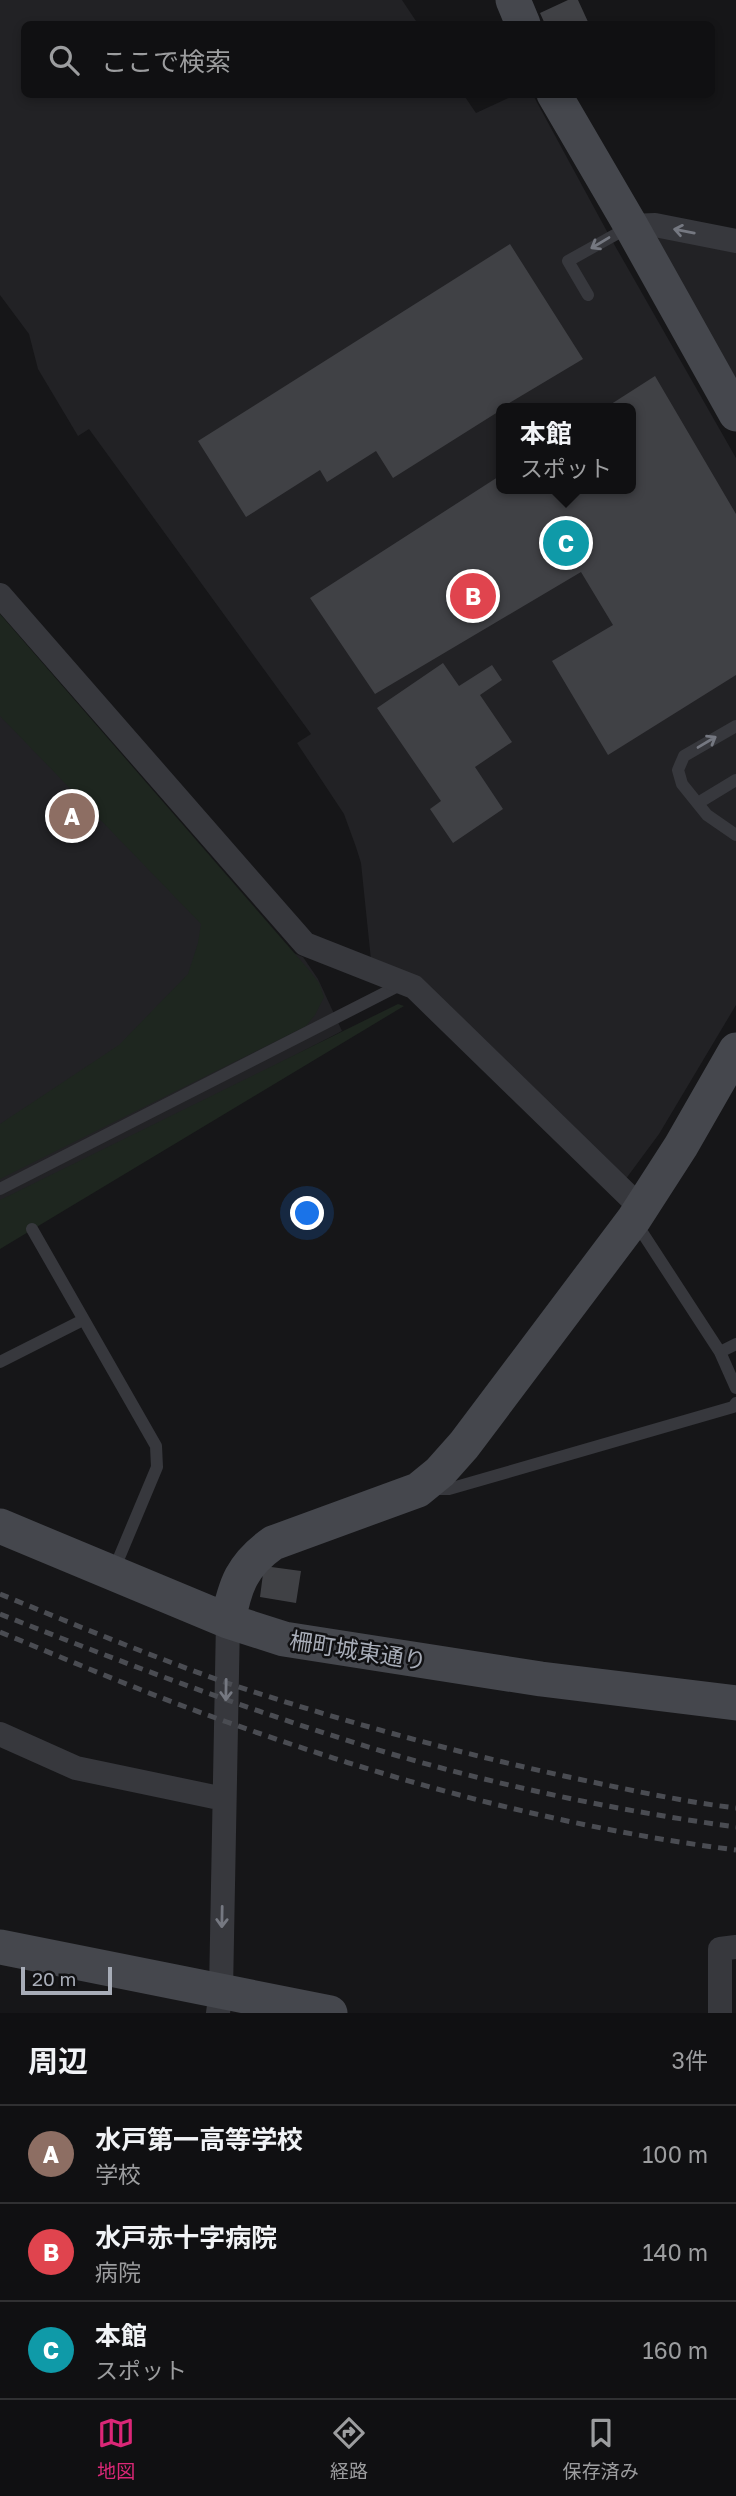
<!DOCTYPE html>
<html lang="ja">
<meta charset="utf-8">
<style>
:root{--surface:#101012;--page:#19191b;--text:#f1f3f6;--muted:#9c9d9f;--line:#303032;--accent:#db2777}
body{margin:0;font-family:"Golos Text","Noto Sans JP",sans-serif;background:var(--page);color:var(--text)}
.scale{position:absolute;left:21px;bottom:18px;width:91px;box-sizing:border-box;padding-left:7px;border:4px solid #a8adb8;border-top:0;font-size:19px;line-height:24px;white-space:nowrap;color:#a8adb8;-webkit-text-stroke:5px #111113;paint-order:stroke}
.you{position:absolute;left:308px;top:1214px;width:24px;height:24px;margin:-18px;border:5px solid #fff;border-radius:50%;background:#1a73e8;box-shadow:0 0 0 10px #1a73e833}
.badge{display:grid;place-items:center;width:46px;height:46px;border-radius:50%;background:var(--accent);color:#fff;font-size:23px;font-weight:700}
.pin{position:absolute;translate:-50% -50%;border:4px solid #fff;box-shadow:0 2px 7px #0006}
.popup{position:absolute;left:496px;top:403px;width:140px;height:91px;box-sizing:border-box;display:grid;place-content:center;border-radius:10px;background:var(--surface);filter:drop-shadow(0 2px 5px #0005);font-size:23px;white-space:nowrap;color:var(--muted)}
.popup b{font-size:26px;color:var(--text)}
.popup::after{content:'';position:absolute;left:50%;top:100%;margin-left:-14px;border:14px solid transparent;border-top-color:var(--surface)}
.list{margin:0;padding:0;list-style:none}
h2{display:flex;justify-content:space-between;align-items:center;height:91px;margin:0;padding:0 28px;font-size:30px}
h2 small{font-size:23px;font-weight:400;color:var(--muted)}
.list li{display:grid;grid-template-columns:46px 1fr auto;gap:21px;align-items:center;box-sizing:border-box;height:98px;padding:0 28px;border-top:2px solid var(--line)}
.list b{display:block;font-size:26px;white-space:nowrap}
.list p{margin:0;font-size:23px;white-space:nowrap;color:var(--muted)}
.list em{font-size:23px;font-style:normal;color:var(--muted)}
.icon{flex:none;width:38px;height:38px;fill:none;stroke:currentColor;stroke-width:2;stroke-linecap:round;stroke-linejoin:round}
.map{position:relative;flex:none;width:736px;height:2013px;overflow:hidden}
.search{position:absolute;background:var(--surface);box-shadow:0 4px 10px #0003;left:21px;right:21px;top:21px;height:77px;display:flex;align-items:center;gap:18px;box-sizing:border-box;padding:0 24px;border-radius:10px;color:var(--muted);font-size:26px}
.sheet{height:385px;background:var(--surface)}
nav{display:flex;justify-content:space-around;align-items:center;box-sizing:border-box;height:98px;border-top:2px solid var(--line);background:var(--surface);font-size:19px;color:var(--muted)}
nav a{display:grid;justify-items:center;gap:4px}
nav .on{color:var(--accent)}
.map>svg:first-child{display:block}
.built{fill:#222225;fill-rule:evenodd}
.green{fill:#1e261f}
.building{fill:#404145}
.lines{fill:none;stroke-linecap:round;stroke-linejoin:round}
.lane{stroke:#37383d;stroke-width:12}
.street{stroke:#37383d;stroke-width:24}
.secondary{stroke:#45474d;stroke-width:35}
.rail{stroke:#4a4c52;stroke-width:5;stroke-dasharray:9 7;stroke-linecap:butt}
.oneway{stroke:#757881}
.labels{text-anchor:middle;stroke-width:5;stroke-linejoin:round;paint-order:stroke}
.street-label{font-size:23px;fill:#a8adb8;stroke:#111113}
</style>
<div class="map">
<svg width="736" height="2013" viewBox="0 0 736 2013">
<rect width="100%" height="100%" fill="#161618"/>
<path class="built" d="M 0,0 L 402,0 L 418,24 L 24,24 L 24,94 L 463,94 L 476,113 L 515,95 L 533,95 L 610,237 L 736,458 L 736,1005 L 659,1134 L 625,1180 L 371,960 L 361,863 L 356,847 L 344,814 L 297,743 L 311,734 L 89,429 L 78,436 L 38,369 L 29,334 L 0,295 ZM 501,408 L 631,408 L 631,489 L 501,489 Z
M 661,235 L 736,250 L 736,385 L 654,240 Z
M 0,683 L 286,950 L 303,957 L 318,979 L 342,1031 L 0,1207 Z"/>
<path class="green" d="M 0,614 L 309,970 L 319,983 L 324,997 L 315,1015 L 306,1026 L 0,1179 L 0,1124 L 119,1045 L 188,974 L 198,943 L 201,924 L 0,716 Z
M 398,1004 L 404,1006 L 0,1249 L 0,1200 Z"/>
<path class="building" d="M 568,0 L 578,0 L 589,24 L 545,24 L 540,13 Z
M 510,244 L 583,359 L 501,408 L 501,410 L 393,478 L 376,451 L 327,482 L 320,470 L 246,517 L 198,441 Z
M 655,376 L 736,514 L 736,675 L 608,755 L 552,661 L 613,625 L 581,572 L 375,694 L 310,598 L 501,475 L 501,489 L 631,489 L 631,408 L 605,408 Z
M 443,663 L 459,686 L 492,665 L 502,680 L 480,695 L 512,742 L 475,767 L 503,809 L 453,843 L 430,809 L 441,801 L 377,708 Z
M 264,1566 L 301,1571 L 296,1603 L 260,1597 Z"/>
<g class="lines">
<path class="lane" d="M 588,295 L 568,261 L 629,227
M 736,726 L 684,756 L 678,770 L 682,784 L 707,815 L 736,835
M 698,803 L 736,780
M 0,1189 L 402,984
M 636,1223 L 720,1352 L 736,1388
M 32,1229 L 156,1446 L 157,1467 L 113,1572
M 720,1352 L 736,1344
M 0,1362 L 83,1320
M 432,1489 L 449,1489 L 733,1407 L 736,1403"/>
<path class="street" d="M 631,226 L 655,225 L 736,241
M 0,595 L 305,944 L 414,987 L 641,1208
M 0,1734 L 76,1768 L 224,1799
M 218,2013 L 221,1991 L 228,1621
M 720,2013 L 720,1949 L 736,1947"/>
<path class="secondary" d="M 513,0 L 523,24
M 554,94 L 631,226 L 736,414
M 0,1526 L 228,1621 L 284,1639 L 541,1679 L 736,1703
M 228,1621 C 235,1585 242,1565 273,1543 L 418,1490 L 440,1472 L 464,1445 L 634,1219 L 681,1146 L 736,1050
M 0,1947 L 330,2013"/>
<path class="rail" d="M 0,1594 C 75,1625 151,1656 227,1683 C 338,1720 450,1751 564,1776 C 621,1788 678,1801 736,1808
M 0,1614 C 113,1659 227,1702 343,1739 C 470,1780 605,1809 736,1827
M 0,1632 C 75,1663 150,1695 227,1722 C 392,1781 562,1828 736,1850"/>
</g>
<defs><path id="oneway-shaft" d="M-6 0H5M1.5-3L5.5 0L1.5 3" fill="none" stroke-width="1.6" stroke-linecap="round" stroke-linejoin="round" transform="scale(1.75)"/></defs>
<g class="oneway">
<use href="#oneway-shaft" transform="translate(684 231) rotate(-169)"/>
<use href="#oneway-shaft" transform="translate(600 243) rotate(149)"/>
<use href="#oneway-shaft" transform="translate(707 742) rotate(-31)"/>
<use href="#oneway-shaft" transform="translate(226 1690) rotate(91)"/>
<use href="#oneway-shaft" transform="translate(222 1917) rotate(91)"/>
</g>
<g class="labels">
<g class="street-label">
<text transform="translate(358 1651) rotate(9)" y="8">柵町城東通り</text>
</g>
</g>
</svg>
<div class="scale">20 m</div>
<div class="you"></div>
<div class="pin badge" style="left:72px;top:816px;background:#8d6e63">A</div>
<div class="pin badge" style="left:473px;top:596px;background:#e0444e">B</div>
<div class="pin badge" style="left:566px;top:543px;background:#0f9aa8">C</div>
<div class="popup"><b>本館</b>スポット</div>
<div class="search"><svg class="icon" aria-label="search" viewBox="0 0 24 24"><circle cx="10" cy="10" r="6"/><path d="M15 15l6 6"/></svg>ここで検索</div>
</div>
<section class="sheet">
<h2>周辺<small>3件</small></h2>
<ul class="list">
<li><span class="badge" style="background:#8d6e63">A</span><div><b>水戸第一高等学校</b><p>学校</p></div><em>100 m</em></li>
<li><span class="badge" style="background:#e0444e">B</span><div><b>水戸赤十字病院</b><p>病院</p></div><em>140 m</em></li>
<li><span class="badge" style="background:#0f9aa8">C</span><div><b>本館</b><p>スポット</p></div><em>160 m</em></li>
</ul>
</section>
<nav>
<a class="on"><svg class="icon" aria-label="map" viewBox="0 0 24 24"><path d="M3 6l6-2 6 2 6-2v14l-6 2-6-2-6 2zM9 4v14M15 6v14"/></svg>地図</a>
<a><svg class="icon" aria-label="directions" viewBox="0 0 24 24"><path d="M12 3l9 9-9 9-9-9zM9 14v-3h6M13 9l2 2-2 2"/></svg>経路</a>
<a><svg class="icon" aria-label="saved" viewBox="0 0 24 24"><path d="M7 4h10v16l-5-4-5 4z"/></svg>保存済み</a>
</nav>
